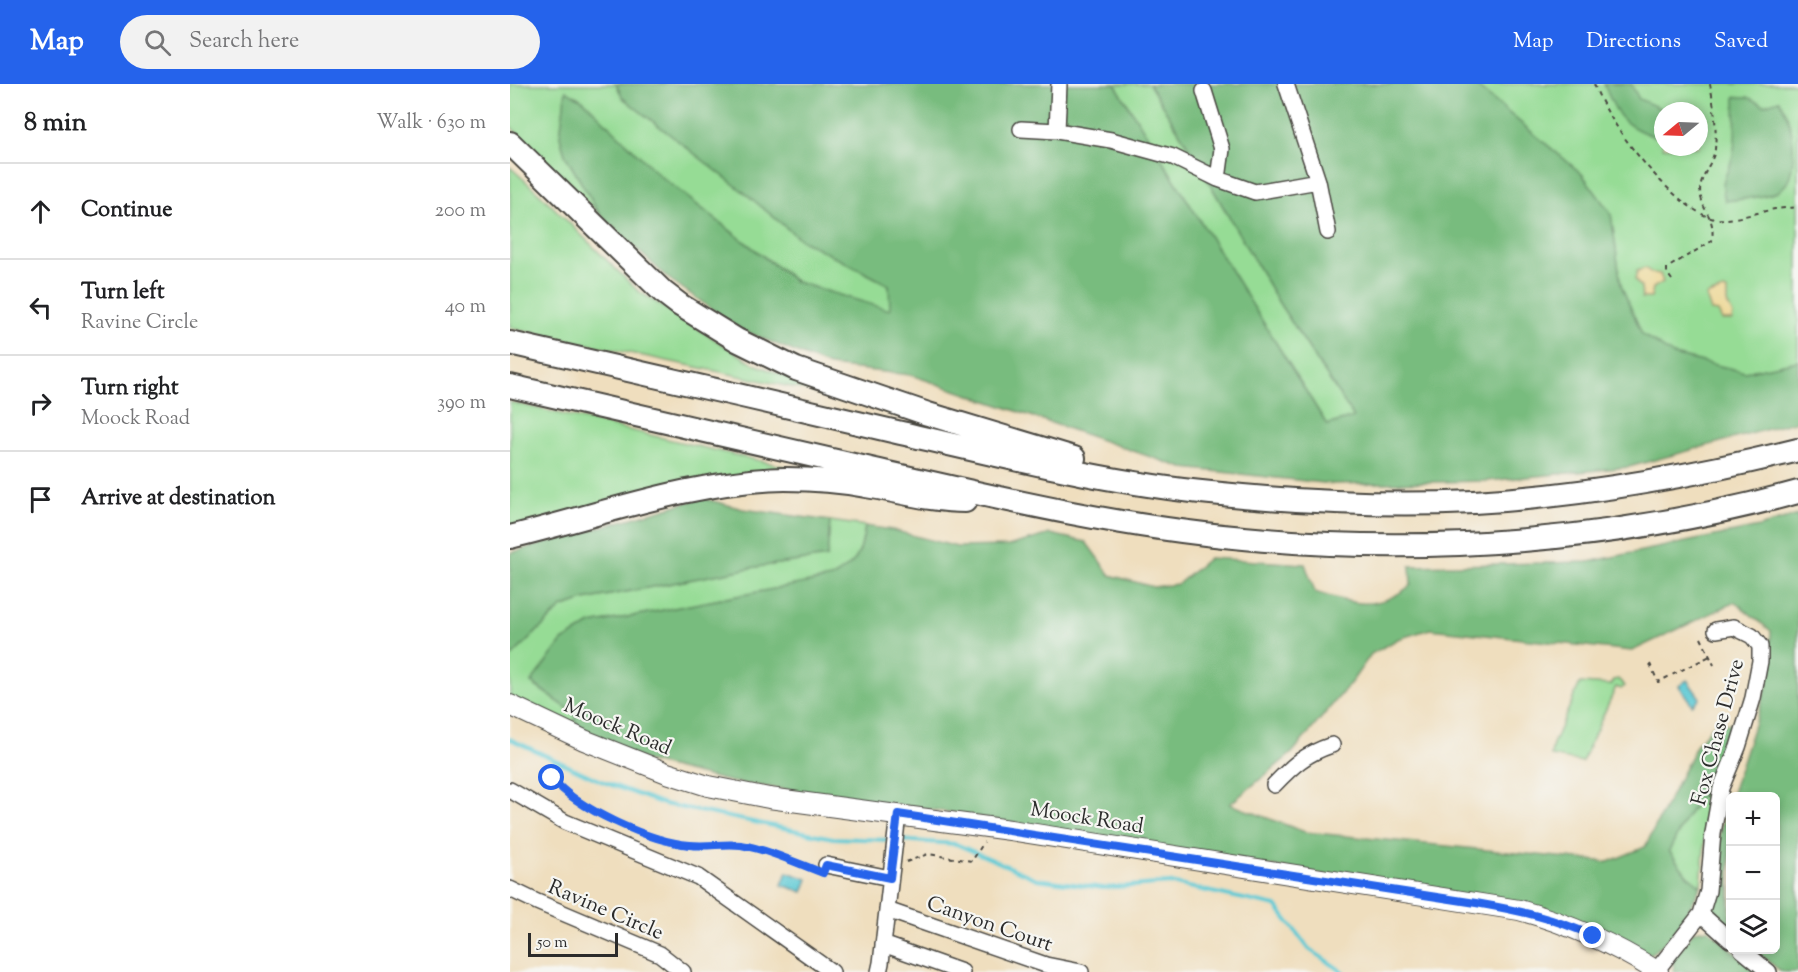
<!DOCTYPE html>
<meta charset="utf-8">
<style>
:root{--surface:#fff;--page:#f2f2f2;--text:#202124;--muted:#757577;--line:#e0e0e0;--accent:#2563eb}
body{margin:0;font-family:"Sorts Mill Goudy",serif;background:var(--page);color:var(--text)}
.controls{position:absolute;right:18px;bottom:18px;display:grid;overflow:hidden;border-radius:9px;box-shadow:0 3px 9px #0003}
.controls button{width:54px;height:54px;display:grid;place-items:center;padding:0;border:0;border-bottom:2px solid var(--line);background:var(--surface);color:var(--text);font:30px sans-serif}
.compass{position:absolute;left:1144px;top:18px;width:54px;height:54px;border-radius:50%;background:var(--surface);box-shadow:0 3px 9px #0003;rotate:251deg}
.scale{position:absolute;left:18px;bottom:15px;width:90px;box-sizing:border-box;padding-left:6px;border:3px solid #2b2b2b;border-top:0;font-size:16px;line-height:21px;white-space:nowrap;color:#2b2b2b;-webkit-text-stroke:4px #f6f6f2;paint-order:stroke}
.stop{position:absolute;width:18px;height:18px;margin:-14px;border:4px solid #2563eb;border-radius:50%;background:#fff}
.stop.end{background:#2563eb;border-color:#fff;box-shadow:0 2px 6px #0008}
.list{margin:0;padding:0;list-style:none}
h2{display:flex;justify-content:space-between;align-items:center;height:78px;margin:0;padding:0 24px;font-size:26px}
h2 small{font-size:20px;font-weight:400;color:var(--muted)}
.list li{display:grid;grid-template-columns:39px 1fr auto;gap:18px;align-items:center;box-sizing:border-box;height:96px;padding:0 24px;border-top:2px solid var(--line)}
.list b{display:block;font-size:22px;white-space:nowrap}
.list p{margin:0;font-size:20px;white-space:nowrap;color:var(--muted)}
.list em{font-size:20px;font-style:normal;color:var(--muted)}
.icon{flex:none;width:33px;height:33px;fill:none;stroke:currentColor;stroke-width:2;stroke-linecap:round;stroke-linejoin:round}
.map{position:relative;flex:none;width:1288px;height:888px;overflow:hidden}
header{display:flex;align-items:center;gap:36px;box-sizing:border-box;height:84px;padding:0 30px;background:var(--accent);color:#fff}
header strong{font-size:28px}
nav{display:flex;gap:33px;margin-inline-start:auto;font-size:21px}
.search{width:420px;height:54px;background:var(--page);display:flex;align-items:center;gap:15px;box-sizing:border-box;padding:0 21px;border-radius:33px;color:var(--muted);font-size:22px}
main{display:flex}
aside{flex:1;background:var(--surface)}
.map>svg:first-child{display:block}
.green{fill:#96dc95;stroke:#608460;stroke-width:1.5;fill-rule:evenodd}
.forest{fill:#78bc7e;stroke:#527454;stroke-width:1.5}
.sand{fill:#eeda9e;stroke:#8c8264;stroke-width:1.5}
.water{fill:#5cc9d4;stroke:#447a80;stroke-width:1.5}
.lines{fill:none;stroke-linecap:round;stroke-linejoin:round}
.stream{stroke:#5cc9d4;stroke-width:4}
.minor-casing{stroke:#484641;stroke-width:18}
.major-casing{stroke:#484641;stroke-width:22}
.highway-casing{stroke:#484641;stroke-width:26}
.path{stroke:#484641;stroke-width:2;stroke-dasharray:4.5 4.5;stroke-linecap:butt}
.minor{stroke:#fff;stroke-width:15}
.major{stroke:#fff;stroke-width:20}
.highway{stroke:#fff;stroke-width:22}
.route{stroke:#2563eb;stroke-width:8}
.labels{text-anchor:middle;stroke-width:4.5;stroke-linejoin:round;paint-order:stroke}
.street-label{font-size:21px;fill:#2b2b2b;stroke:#f6f6f2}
</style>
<header>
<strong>Map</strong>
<div class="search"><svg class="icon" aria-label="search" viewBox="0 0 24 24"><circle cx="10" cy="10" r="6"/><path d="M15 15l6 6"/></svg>Search here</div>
<nav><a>Map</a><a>Directions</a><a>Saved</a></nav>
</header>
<main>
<aside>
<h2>8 min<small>Walk · 630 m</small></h2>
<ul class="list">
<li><svg class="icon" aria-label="ahead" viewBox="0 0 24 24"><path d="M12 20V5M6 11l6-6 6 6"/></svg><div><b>Continue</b></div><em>200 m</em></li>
<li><svg class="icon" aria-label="left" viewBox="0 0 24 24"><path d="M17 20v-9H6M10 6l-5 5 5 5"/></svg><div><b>Turn left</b><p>Ravine Circle</p></div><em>40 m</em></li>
<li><svg class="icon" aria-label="right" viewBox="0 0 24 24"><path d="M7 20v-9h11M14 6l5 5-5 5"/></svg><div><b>Turn right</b><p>Moock Road</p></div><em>390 m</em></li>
<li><svg class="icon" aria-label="arrive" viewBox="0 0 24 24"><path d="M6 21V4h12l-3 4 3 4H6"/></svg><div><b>Arrive at destination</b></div></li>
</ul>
</aside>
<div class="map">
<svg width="1288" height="888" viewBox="0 0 1288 888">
<rect width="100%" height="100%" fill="#f6f6f2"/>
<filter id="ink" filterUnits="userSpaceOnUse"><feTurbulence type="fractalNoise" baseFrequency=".0167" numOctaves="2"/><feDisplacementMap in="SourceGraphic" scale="12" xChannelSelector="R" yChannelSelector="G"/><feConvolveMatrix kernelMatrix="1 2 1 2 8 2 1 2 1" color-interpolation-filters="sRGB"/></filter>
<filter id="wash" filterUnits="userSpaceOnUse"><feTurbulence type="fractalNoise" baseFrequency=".008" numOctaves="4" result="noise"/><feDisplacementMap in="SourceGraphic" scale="24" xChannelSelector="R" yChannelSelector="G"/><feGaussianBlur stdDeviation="1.35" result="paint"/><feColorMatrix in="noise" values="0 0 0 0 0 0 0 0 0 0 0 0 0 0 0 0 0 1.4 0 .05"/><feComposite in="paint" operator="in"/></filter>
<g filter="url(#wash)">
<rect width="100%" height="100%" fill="#efdebe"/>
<path class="green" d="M 0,0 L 106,0 L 113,14 L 235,109 L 290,155 L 379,201 L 381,227 L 287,198 L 150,92 L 74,17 L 56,7 L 50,52 L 55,71 L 90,131 L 0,42 Z
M 605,0 L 639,0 L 675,57 L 769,219 L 844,333 L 817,341 Z
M 964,0 L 1288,0 L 1288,277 L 1235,288 L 1163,271 L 1132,250 L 1111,201 L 1101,130 L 1072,90 ZM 1153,27 L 1189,27 L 1189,63 L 1153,63 Z
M 0,83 L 31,111 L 128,207 L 244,280 L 334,314 L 0,244 Z
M 0,318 L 293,387 L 0,444 Z
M 320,437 L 355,442 C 351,472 347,479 321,494 L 81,540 L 52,557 L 21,599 L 64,629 L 68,646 L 0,614 L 0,574 L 51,524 L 74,516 L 246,483 L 317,473 Z
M 1108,595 L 1115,602 L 1111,605 L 1106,603 L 1072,678 L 1041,672 L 1043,660 L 1070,599 L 1101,601 L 1104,596 Z
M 1212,681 L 1198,718 L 1191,802 L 1177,791 L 1159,767 L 1176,734 Z"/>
<path class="forest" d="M 106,0 L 605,0 L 817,341 L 844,333 L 769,219 L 675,57 L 639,0 L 964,0 L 1072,90 L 1101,130 L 1111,201 L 1132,250 L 1163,271 L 1235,288 L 1288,277 L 1288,337 L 1119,383 L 977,397 L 823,400 L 673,384 L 401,291 L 319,282 L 230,245 L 158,194 L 90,131 L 55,71 L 50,52 L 56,6 L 74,17 L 150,92 L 286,198 L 380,226 L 379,201 L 290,155 L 235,109 L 113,14 Z
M 1094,0 L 1121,0 L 1129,15 L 1156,27 L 1153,27 L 1153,46 L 1146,53 C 1112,42 1106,31 1094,0 Z
M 1225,13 L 1238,13 L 1254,21 L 1269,16 C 1284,38 1288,76 1277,99 C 1274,102 1270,107 1267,108 C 1253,114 1230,115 1215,117 C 1209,91 1218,94 1223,71 C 1227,53 1225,32 1225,13 Z
M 192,414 L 233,425 L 320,437 L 317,473 L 246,483 L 74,516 L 51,524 L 0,574 L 0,469 Z
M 1288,431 L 1288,888 L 1272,888 L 1244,866 L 1266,866 L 1266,712 L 1221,712 L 1258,598 L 1261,547 L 1225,518 L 1122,567 L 920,545 L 888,555 L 861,570 L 843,596 L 782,669 L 720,720 L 795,748 L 1098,778 L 1135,763 L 1187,660 L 1203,641 L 1227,639 L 1212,681 L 1176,734 L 1159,767 L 1177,791 L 1191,802 C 1178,828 1164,857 1138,871 L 1128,869 L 1092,846 L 1039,829 L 438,728 L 222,698 L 136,677 L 68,646 L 64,629 L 21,598 L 52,557 L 81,540 L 321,494 C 347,479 351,472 355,442 L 382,446 L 447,463 L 498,462 L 541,450 L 576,458 L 600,491 L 643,503 L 668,500 L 699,474 L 795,480 L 805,508 C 843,520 867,528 901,501 L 900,482 L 1078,478 L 1249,443 Z
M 1220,714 L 1220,846 L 1200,829 L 1211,744 Z
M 1198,845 L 1247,888 L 1164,888 L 1163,875 L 1184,847 Z"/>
<path class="sand" d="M 1135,184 L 1142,189 L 1150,190 L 1153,198 L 1143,204 L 1141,214 L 1132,214 L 1131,203 L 1125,196 L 1127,187 Z
M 1213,206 L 1217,207 L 1217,219 L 1223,231 L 1222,236 L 1212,236 L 1208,228 L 1201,227 L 1196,212 Z"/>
<path class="water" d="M 1177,596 L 1190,614 L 1182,621 L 1169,602 Z
M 277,788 L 298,795 L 293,808 L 272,801 Z"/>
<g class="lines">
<path class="stream" d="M 0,655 L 91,697 L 154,720 L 323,754 L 381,756
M 389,756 L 446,760 L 527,795 L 593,804 L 660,799 L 766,822 L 799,865 L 833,888"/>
</g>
</g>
<g filter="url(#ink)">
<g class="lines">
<g class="minor-casing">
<path id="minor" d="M 549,0 L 547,47 L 601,56 L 663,73 L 708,95 L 745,108 L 808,97
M 776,0 L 808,97 L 818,148
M 694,7 L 712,65 L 708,95
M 511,45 L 547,47
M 764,701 C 783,681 795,670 822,661
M 0,706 L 55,738 L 188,793 L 322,888
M 316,781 L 380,794
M 0,805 L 27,818 L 150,870 L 173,888
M 377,826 L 536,881 L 571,888
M 1191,830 L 1220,856
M 373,860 L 452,888
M 1232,866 L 1259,888
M 1146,887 L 1191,830 L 1198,807 L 1203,749 L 1211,704 L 1228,663 L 1243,614 L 1250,577 L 1250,562 L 1242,552 L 1224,543 L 1206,546
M 369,888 L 371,879 L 388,730"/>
</g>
<g class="major-casing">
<path id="major" d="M 0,621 L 74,656 L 157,689 L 198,702 L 259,714 L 500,746 L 1009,826 C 1060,840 1104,860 1148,888"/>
</g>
<g class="highway-casing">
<path id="highway" d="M 0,59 L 153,208 L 170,221 L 227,256 L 286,285 L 418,330 L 564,374
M 0,259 C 130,289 261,318 391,349 C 493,372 596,399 701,409 C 788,418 876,422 964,418 C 1073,412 1182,392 1288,366
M 0,302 C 122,330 244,358 365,386 C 487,414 609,443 734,454 C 919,472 1109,457 1288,408
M 0,453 C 91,431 181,397 275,395 C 302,395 330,397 356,402 C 389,407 421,417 455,417"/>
</g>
<path class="path" d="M 1084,0 C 1098,40 1160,120 1201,134 C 1217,139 1248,128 1265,125 C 1272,124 1280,124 1288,123
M 1162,196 L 1157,189 L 1157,184 L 1202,157 C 1205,132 1195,132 1191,113 C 1186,95 1203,81 1205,65 C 1207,44 1204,20 1200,0
M 1191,554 L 1204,581
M 1140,580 L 1148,598 L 1200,572
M 41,686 C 48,722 145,755 178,761 C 195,764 215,758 233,762 C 257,767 280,776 303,785
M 396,778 L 418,770 L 462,777 L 474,758"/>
<use href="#minor" class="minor"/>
<use href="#major" class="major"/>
<use href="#highway" class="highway"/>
</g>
</g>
<g class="lines" filter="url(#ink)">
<path class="route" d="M 42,694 C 66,725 142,758 180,761 C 197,763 214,759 231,761 C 259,766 287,779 313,789 L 316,781 L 380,794 L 388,730 L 966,819 C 1006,826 1045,834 1083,852"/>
</g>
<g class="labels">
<g class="street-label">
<text transform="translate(108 642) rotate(23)" y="7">Moock Road</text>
<text transform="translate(1207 648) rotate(-75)" y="7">Fox Chase Drive</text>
<text transform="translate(577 733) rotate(9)" y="7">Moock Road</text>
<text transform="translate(96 825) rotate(23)" y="7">Ravine Circle</text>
<text transform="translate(480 839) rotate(19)" y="7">Canyon Court</text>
</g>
</g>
</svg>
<div class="controls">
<button>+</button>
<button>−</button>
<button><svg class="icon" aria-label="layers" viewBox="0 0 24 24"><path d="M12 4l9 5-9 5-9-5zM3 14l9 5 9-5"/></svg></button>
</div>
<svg class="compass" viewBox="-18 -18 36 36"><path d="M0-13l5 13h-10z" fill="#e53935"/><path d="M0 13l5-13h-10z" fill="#757577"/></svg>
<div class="scale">50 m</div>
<div class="stop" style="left:42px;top:694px"></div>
<div class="stop end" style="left:1083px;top:852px"></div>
</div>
</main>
